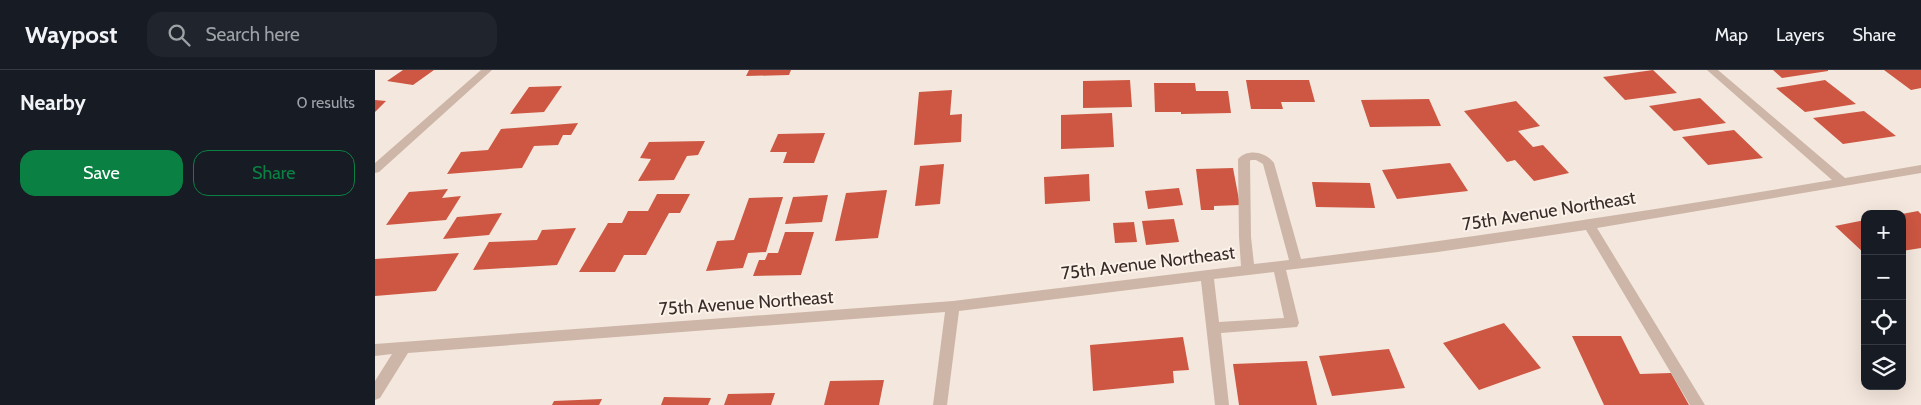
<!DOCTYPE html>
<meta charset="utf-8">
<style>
:root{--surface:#171b24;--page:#20242c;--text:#f1f3f6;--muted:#9ea1a6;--line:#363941;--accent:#0b8043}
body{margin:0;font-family:Cabin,sans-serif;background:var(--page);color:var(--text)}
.controls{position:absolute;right:15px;bottom:15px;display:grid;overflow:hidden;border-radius:10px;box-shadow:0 5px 20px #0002}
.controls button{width:45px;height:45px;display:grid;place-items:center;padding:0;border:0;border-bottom:1px solid var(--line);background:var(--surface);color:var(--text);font:25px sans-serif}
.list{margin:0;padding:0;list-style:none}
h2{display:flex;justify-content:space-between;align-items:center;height:65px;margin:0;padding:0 20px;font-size:21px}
h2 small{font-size:16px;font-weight:400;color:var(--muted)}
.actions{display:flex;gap:10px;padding:15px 20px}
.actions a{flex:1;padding:11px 0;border:1px solid var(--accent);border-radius:15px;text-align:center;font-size:18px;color:var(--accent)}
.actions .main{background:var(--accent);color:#fff}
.icon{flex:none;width:28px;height:28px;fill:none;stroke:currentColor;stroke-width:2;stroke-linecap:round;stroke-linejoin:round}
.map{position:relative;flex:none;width:1546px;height:335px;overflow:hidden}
header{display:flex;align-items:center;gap:30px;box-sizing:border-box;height:70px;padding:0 25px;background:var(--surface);border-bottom:1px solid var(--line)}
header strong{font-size:24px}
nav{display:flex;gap:28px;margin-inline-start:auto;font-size:18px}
.search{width:350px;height:45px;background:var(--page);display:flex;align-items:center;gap:12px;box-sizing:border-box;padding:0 18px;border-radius:15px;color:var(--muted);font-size:19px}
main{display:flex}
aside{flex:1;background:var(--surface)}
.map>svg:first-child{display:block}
.building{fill:#cd5742}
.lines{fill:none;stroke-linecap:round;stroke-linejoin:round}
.minor{fill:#cdb6a8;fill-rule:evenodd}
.labels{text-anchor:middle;stroke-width:4;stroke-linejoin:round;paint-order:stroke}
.street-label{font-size:18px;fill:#3a2c29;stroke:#fbf2ea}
</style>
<header>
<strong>Waypost</strong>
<div class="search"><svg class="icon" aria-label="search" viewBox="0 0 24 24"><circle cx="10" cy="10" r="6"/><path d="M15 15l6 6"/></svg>Search here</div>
<nav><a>Map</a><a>Layers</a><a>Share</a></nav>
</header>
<main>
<aside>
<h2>Nearby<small>0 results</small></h2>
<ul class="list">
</ul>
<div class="actions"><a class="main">Save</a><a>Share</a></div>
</aside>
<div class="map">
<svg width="1546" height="335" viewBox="0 0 1546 335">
<rect width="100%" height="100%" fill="#f4e7dd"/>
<path class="building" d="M 28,0 L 59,0 L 38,15 L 12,11 Z
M 374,0 L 416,0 L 414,5 L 371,6 Z
M 1278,0 L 1302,23 L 1250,30 L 1228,7 Z
M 1398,0 L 1453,0 L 1453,1 L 1407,8 Z
M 1509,0 L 1546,0 L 1546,18 L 1536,20 Z
M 755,10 L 757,37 L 708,38 L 708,11 Z
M 871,10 L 934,10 L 940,32 L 906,32 L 908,39 L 876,39 Z
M 1450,10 L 1481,34 L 1430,42 L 1401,18 Z
M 779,13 L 820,13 L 821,21 L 853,21 L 856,43 L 806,44 L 806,42 L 780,42 Z
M 187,16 L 169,42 L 135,44 L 154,17 Z
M 577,20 L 575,45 L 587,44 L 586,72 L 539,75 L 544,22 Z
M 1325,28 L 1351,53 L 1299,61 L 1274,36 Z
M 1054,29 L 1066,56 L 995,57 L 986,30 Z
M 0,30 L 11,31 L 0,42 Z
M 1141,31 L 1165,56 L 1143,61 L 1158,77 L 1168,75 L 1194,103 L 1159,111 L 1140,90 L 1132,92 L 1089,41 Z
M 1489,41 L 1521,66 L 1468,74 L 1438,48 Z
M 737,43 L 739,77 L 686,79 L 686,45 Z
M 203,53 L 196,65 L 188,65 L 183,75 L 159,76 L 147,98 L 72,104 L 86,82 L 113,80 L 126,59 Z
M 1359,60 L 1388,88 L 1333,95 L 1307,67 Z
M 450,63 L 439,93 L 408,93 L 412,82 L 395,82 L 403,64 Z
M 330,71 L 323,85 L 312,86 L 299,110 L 263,111 L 276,89 L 265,88 L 274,72 Z
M 1075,93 L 1093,121 L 1022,129 L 1007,100 Z
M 569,94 L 565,134 L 540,136 L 545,96 Z
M 858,98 L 865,135 L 839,136 L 839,140 L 826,140 L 821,99 Z
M 714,104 L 715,131 L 670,134 L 669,107 Z
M 937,112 L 995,113 L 1000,138 L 941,137 Z
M 804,118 L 808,135 L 773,139 L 770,121 Z
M 73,119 L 67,128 L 86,126 L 71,150 L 11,155 L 34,122 Z
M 512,120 L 503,168 L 460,171 L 471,123 Z
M 282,124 L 315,124 L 305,143 L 294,143 L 271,185 L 249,185 L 240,202 L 204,202 L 233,153 L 247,153 L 253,141 L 273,141 Z
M 453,125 L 447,152 L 410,154 L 418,127 Z
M 408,127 L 391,182 L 373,183 L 368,198 L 331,201 L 342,171 L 359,170 L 374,128 Z
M 1543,141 L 1546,144 L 1546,178 L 1527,181 L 1527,144 Z
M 127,143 L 114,165 L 68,169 L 82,147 Z
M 799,149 L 804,172 L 771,175 L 767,151 Z
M 1490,150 L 1490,184 L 1460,156 Z
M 759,152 L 762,172 L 740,173 L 738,153 Z
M 201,158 L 182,195 L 98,200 L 114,172 L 162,170 L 167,160 Z
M 410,162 L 439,162 L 426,205 L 378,206 L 384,190 L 390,190 L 393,183 L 403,183 Z
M 84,183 L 61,221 L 0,226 L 0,189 Z
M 1129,253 L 1166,298 L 1104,320 L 1068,273 Z
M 1197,266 L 1246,266 L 1265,304 L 1296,303 L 1314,335 L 1229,335 Z
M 808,267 L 814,300 L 798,301 L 799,313 L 718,321 L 715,275 Z
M 1014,279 L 1030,318 L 957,326 L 944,286 Z
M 932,291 L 942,335 L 864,335 L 858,294 Z
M 509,310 L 504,335 L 449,335 L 455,311 Z
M 400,323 L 396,335 L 349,335 L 353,324 Z
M 289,327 L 336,328 L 333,335 L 286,335 Z
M 227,329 L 224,335 L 177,335 L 179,331 Z"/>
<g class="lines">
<path class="minor" d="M 106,0 L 117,0 L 4,102 L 0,103 L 0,93 Z
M 1332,0 L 1343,0 L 1470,108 L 1546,95 L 1546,103 L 1222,158 L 1330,335 L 1315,335 L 1211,160 L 1063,182 L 911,200 L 924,253 L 922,257 L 846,263 L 854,335 L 840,335 L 826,211 L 584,241 L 572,335 L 558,335 L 570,242 L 33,283 L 5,328 L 0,330 L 0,311 L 17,284 L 0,286 L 0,274 L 578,231 L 866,196 L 864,167 L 863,89 C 873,78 891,82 899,93 L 926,189 C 1104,167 1281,140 1457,110 ZM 876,90 L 881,90 L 888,94 L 914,190 L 879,194 L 876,167 L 875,91 ZM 899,202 L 909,248 L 844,252 L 839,209 Z"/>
</g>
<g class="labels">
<g class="street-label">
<text transform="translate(1174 141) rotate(-9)" y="6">75th Avenue Northeast</text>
<text transform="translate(773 193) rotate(-7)" y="6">75th Avenue Northeast</text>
<text transform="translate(371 233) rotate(-4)" y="6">75th Avenue Northeast</text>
</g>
</g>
</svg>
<div class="controls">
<button>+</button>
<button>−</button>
<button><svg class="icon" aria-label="locate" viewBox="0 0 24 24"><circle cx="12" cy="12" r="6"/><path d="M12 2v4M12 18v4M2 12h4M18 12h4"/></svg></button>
<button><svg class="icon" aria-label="layers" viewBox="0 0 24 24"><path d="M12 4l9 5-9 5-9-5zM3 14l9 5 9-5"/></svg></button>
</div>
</div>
</main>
